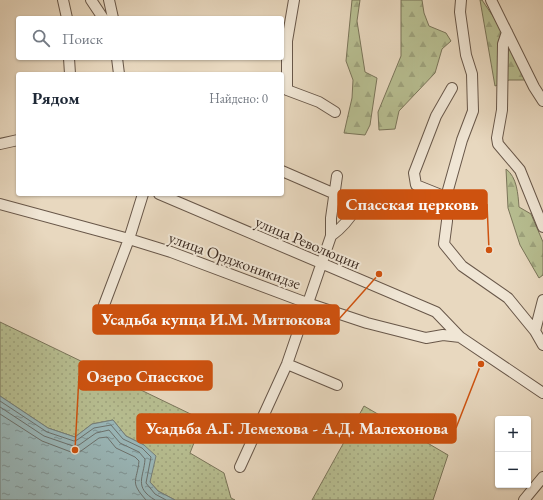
<!DOCTYPE html>
<html lang="ru">
<meta charset="utf-8">
<style>
:root{--surface:#fff;--page:#f2f2f3;--text:#1f2937;--muted:#747a83;--line:#e0e1e3}
body{margin:0;font-family:"EB Garamond",serif;background:var(--page);color:var(--text)}
.controls{position:absolute;right:12px;bottom:12px;display:grid;overflow:hidden;border-radius:4px;box-shadow:0 1px 3px #0004}
.controls button{width:36px;height:36px;display:grid;place-items:center;padding:0;border:0;border-bottom:1px solid var(--line);background:var(--surface);color:var(--text);font:20px sans-serif}
.list{margin:0;padding:0;list-style:none}
h2{display:flex;justify-content:space-between;align-items:center;height:52px;margin:0;padding:0 16px;font-size:17px}
h2 small{font-size:13px;font-weight:400;color:var(--muted)}
.icon{flex:none;width:22px;height:22px;fill:none;stroke:currentColor;stroke-width:2;stroke-linecap:round;stroke-linejoin:round}
.map{position:relative;flex:none;width:543px;height:500px;overflow:hidden}
.search{position:absolute;background:var(--surface);box-shadow:0 1px 3px #0004;left:16px;top:16px;width:268px;height:44px;display:flex;align-items:center;gap:10px;box-sizing:border-box;padding:0 14px;border-radius:4px;color:var(--muted);font-size:15px}
.panel{position:absolute;background:var(--surface);box-shadow:0 1px 3px #0004;left:16px;top:72px;width:268px;height:124px;border-radius:4px}
.map>svg:first-child{display:block}
.grass{fill:url(#grass-dots);stroke:#7a755a}
.forest{fill:url(#forest-firs);stroke:#7a755a}
.water{fill:url(#water-ripples);stroke:#75807d}
.lines{fill:none;stroke-linecap:round;stroke-linejoin:round}
.shore{stroke:#6c726e;stroke-width:1}
.minor-casing{stroke:#685749;stroke-width:12}
.minor{stroke:#f0e6d5;stroke-width:10}
.labels{text-anchor:middle;stroke-width:4;stroke-linejoin:round;paint-order:stroke}
.street-label{font-size:16px;fill:#3d2c22;stroke:#f0e6d5}
.leader{fill:none;stroke:#ce520f;stroke-width:1.5}
.callout-dot{fill:#ce520f;stroke:#f0e6d5;stroke-width:1.5}
.callout{fill:#ce520f;stroke:#ce520f;stroke-width:1.5}
.callout-label{font-size:17px;text-anchor:middle;font-weight:bold;fill:#fff}
</style>
<div class="map">
<svg width="543" height="500" viewBox="0 0 543 500">
<defs>
<pattern id="grass-dots" width="8" height="8" patternUnits="userSpaceOnUse"><rect width="8" height="8" fill="#b7be91"/><path d="M2 2h.1M6 6h.1" fill="none" stroke="#9ea37d" stroke-width="1.8" stroke-linecap="round"/></pattern>
<pattern id="forest-firs" width="22" height="20" patternUnits="userSpaceOnUse"><rect width="22" height="20" fill="#b7be91"/><path d="M5 1l3.5 6h-7zM16 11l3.5 6h-7z" fill="#9ea37d"/></pattern>
<pattern id="water-ripples" width="26" height="14" patternUnits="userSpaceOnUse"><rect width="26" height="14" fill="#9ab8ba"/><path d="M2 4q2-2 4 0t4 0M15 11q2-2 4 0t4 0" fill="none" stroke="#7f9697"/></pattern>
</defs>
<rect width="100%" height="100%" fill="#e8d8bf"/>
<filter id="stains"><feTurbulence type="fractalNoise" baseFrequency=".005" numOctaves="4"/><feColorMatrix values="0 0 0 0 .2 0 0 0 0 .09 0 0 0 0 .02 0 0 0 .5 -.17"/></filter>
<radialGradient id="worn" r=".72"><stop offset=".6" stop-color="#630" stop-opacity="0"/><stop offset="1" stop-color="#630" stop-opacity=".3"/></radialGradient>
<path class="grass" d="M 0,322 L 203,420 L 190,453 L 224,473 L 231,498 L 235,500 L 175,500 L 158,491 L 150,482 L 144,445 L 126,436 L 113,420 L 92,424 L 75,437 L 48,428 L 0,396 Z
M 364,406 L 448,455 L 433,500 L 312,500 Z"/>
<path class="forest" d="M 352,0 L 360,0 L 357,21 L 365,72 L 377,78 L 370,125 L 365,135 L 344,133 L 352,98 L 353,80 L 346,61 Z
M 401,0 L 422,0 L 424,13 L 429,26 L 446,33 L 451,41 L 442,49 L 435,73 L 399,111 L 395,129 L 379,130 L 378,112 L 401,56 Z
M 480,0 L 482,0 L 503,31 L 527,80 L 509,80 L 495,86 Z
M 506,169 C 517,177 518,194 519,207 L 531,214 L 543,242 L 543,275 L 539,278 L 520,245 L 508,208 Z"/>
<path class="water" d="M 0,396 L 48,428 L 75,437 L 92,424 L 113,420 L 126,436 L 144,445 L 156,456 L 150,482 L 158,491 L 175,500 L 0,500 Z"/>
<g class="lines">
<path class="shore" d="M 0,401 L 47,432 L 74,441 L 77,440 L 94,428 L 111,425 L 123,439 L 142,448 L 151,457 L 146,483 L 155,494 L 166,500
M 0,407 L 44,436 L 73,446 L 79,445 L 96,433 L 109,430 L 120,443 L 139,452 L 145,459 C 144,477 133,487 155,500
M 0,414 L 42,441 L 71,452 L 81,451 L 99,438 L 107,437 L 116,448 L 135,457 L 139,461 C 137,482 129,481 146,500"/>
<g class="minor-casing">
<path id="minor" d="M 63,0 L 67,18
M 91,0 L 103,18
M 109,0 L 113,18
M 294,0 L 287,41 L 287,90 L 319,102 L 335,112
M 461,0 L 460,12 L 466,55 L 472,74 L 473,111 L 462,140 L 446,197 L 447,221 L 444,244 L 462,266 L 508,298 L 535,331 L 543,345
M 491,0 L 534,87 L 543,101
M 507,32 L 503,44 L 502,110 L 497,138 L 498,144 L 520,170 L 543,227
M 69,58 L 70,74
M 117,58 L 119,74
M 0,144 L 18,140
M 282,171 L 335,194
M 159,194 L 436,312 L 460,337 L 543,393
M 446,197 L 416,185 L 414,173 L 436,116 L 452,88
M 0,204 L 129,239 L 171,252 L 307,303 L 367,323 L 426,338 L 443,335 L 460,337
M 331,236 C 342,228 349,220 355,209
M 104,305 L 129,239 L 143,194
M 535,331 L 543,300
M 287,364 L 337,385
M 240,467 L 287,364 L 331,236 L 331,218 L 337,176
M 524,500 L 543,477"/>
</g>
<use href="#minor" class="minor"/>
</g>
<g class="labels">
<g class="street-label">
<text transform="translate(308 242) rotate(23)" y="6">улица Революции</text>
<text transform="translate(235 260) rotate(20)" y="6">улица Орджоникидзе</text>
</g>
</g>
<path class="leader" d="M489 250L487 204M379 274L339 319M75 450L79 376M481 364L456 428"/>
<g class="callout-dot">
<circle cx="489" cy="250" r="4"/>
<circle cx="379" cy="274" r="4"/>
<circle cx="75" cy="450" r="4"/>
<circle cx="481" cy="364" r="4"/>
</g>
<g class="callout">
<rect x="338" y="190" width="149" height="29" rx="4"/>
<rect x="93" y="305" width="246" height="29" rx="4"/>
<rect x="79" y="361" width="133" height="29" rx="4"/>
<rect x="137" y="414" width="319" height="29" rx="4"/>
</g>
<g class="callout-label">
<text x="412" y="210">Спасская церковь</text>
<text x="216" y="325">Усадьба купца И.М. Митюкова</text>
<text x="145" y="382">Озеро Спасское</text>
<text x="297" y="434">Усадьба А.Г. Лемехова - А.Д. Малехонова</text>
</g>
<rect width="100%" height="100%" filter="url(#stains)"/>
<rect width="100%" height="100%" fill="url(#worn)"/>
</svg>
<div class="controls">
<button>+</button>
<button>−</button>
</div>
<div class="search"><svg class="icon" aria-label="search" viewBox="0 0 24 24"><circle cx="10" cy="10" r="6"/><path d="M15 15l6 6"/></svg>Поиск</div>
<section class="panel">
<h2>Рядом<small>Найдено: 0</small></h2>
<ul class="list">
</ul>
</section>
</div>
